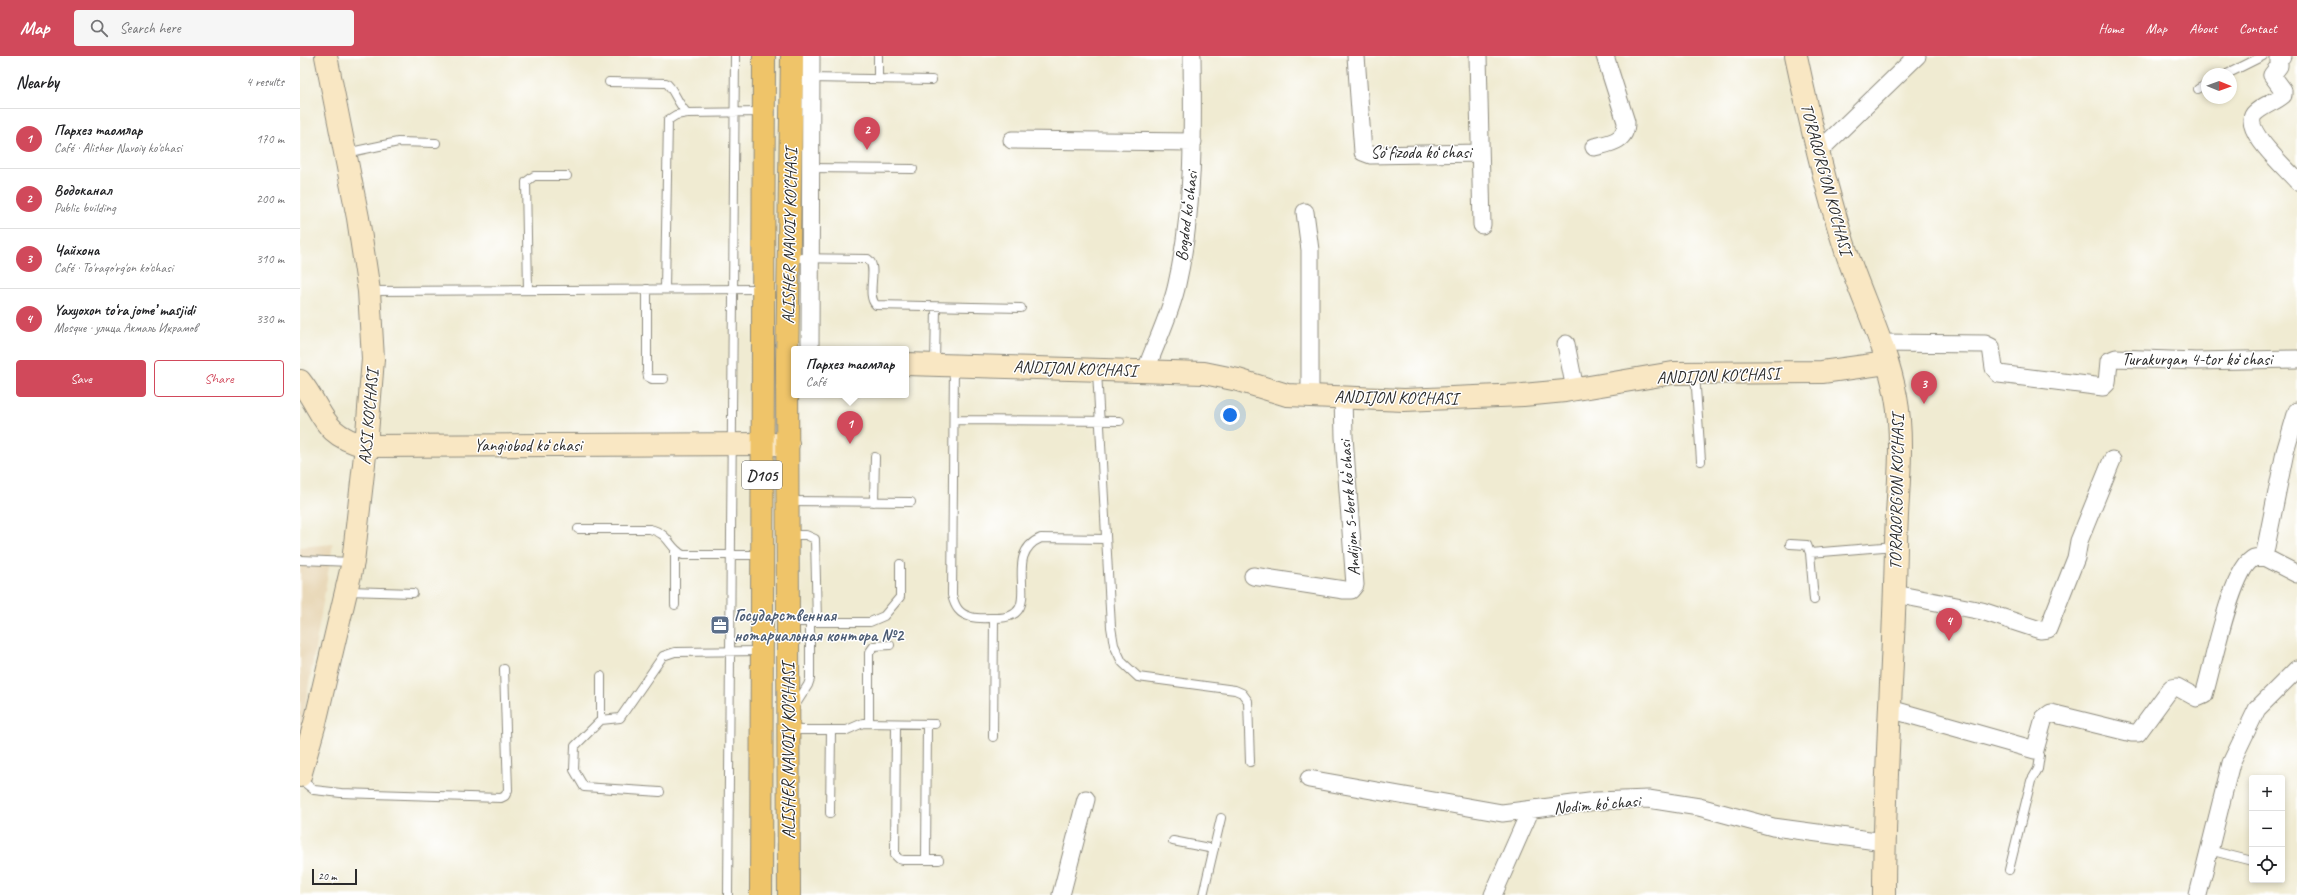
<!DOCTYPE html>
<meta charset="utf-8">
<style>
:root{--surface:#fff;--page:#f6f6f6;--text:#202124;--muted:#757577;--line:#e0e0e0;--accent:#d1495b}
body{margin:0;font-family:Caveat,sans-serif;background:var(--page);color:var(--text)}
.controls{position:absolute;right:12px;bottom:12px;display:grid;overflow:hidden;border-radius:4px;box-shadow:0 2px 6px #0003}
.controls button{width:36px;height:36px;display:grid;place-items:center;padding:0;border:0;border-bottom:1px solid var(--line);background:var(--surface);color:var(--text);font:20px sans-serif}
.compass{position:absolute;left:1901px;top:12px;width:36px;height:36px;border-radius:50%;background:var(--surface);box-shadow:0 2px 6px #0003;rotate:91deg}
.scale{position:absolute;left:12px;bottom:10px;width:45px;box-sizing:border-box;padding-left:4px;border:2px solid #2b2b2b;border-top:0;font-size:11px;line-height:14px;white-space:nowrap;color:#2b2b2b;-webkit-text-stroke:3px #fff;paint-order:stroke}
.you{position:absolute;left:930px;top:359px;width:14px;height:14px;margin:-10px;border:3px solid #fff;border-radius:50%;background:#1a73e8;box-shadow:0 0 0 6px #1a73e833}
.badge{display:grid;place-items:center;width:26px;height:26px;border-radius:50%;background:var(--accent);color:#fff;font-size:13px;font-weight:700}
.pin{position:absolute;translate:-50% -33px;filter:drop-shadow(0 1px 2px #0008)}
.pin::after{content:'';position:absolute;top:21px;width:14px;height:12px;background:inherit;clip-path:polygon(0 0,100% 0,50% 100%)}
.popup{position:absolute;left:491px;top:290px;width:118px;height:52px;box-sizing:border-box;display:grid;place-content:center;border-radius:4px;background:var(--surface);filter:drop-shadow(0 1px 3px #0005);font-size:13px;white-space:nowrap;color:var(--muted)}
.popup b{font-size:15px;color:var(--text)}
.popup::after{content:'';position:absolute;left:50%;top:100%;margin-left:-8px;border:8px solid transparent;border-top-color:var(--surface)}
.list{margin:0;padding:0;list-style:none}
h2{display:flex;justify-content:space-between;align-items:center;height:52px;margin:0;padding:0 16px;font-size:17px}
h2 small{font-size:13px;font-weight:400;color:var(--muted)}
.list li{display:grid;grid-template-columns:26px 1fr auto;gap:12px;align-items:center;box-sizing:border-box;height:60px;padding:0 16px;border-top:1px solid var(--line)}
.list b{display:block;font-size:15px;white-space:nowrap}
.list p{margin:0;font-size:13px;white-space:nowrap;color:var(--muted)}
.list em{font-size:13px;font-style:normal;color:var(--muted)}
.actions{display:flex;gap:8px;padding:12px 16px}
.actions a{flex:1;padding:9px 0;border:1px solid var(--accent);border-radius:4px;text-align:center;font-size:14px;color:var(--accent)}
.actions .main{background:var(--accent);color:#fff}
.icon{flex:none;width:22px;height:22px;fill:none;stroke:currentColor;stroke-width:2;stroke-linecap:round;stroke-linejoin:round}
.map{position:relative;flex:none;width:1997px;height:839px;overflow:hidden}
header{display:flex;align-items:center;gap:24px;box-sizing:border-box;height:56px;padding:0 20px;background:var(--accent);color:#fff}
header strong{font-size:19px}
nav{display:flex;gap:22px;margin-inline-start:auto;font-size:14px}
.search{width:280px;height:36px;background:var(--page);display:flex;align-items:center;gap:10px;box-sizing:border-box;padding:0 14px;border-radius:4px;color:var(--muted);font-size:15px}
main{display:flex}
aside{flex:1;background:var(--surface)}
.map>svg:first-child{display:block}
.built{fill:#e9d9ba}
.lines{fill:none;stroke-linecap:round;stroke-linejoin:round}
.lane-casing{stroke:#8e8b7e;stroke-width:10}
.street-casing{stroke:#8e8b7e;stroke-width:19}
.secondary-casing{stroke:#8e8b7e;stroke-width:24}
.primary-casing{stroke:#8e8b7e;stroke-width:24}
.lane{stroke:#fff;stroke-width:8}
.street{stroke:#fff;stroke-width:17}
.secondary{stroke:#f9e7c3;stroke-width:22}
.primary{stroke:#efc469;stroke-width:22}
.labels{text-anchor:middle;stroke-width:3;stroke-linejoin:round;paint-order:stroke}
.shield{fill:#fff;stroke:#6b6b6b;stroke-width:1}
.shield-label{font-size:16px;font-weight:bold;fill:#2b2b2b}
.street-label{font-size:17px;fill:#2b2b2b;stroke:#fff}
.service-label{font-size:17px;font-weight:bold;fill:#4e5e75;stroke:#fff;text-anchor:start}
</style>
<header>
<strong>Map</strong>
<div class="search"><svg class="icon" aria-label="search" viewBox="0 0 24 24"><circle cx="10" cy="10" r="6"/><path d="M15 15l6 6"/></svg>Search here</div>
<nav><a>Home</a><a>Map</a><a>About</a><a>Contact</a></nav>
</header>
<main>
<aside>
<h2>Nearby<small>4 results</small></h2>
<ul class="list">
<li><span class="badge">1</span><div><b>Пархез таомлар</b><p>Café · Alisher Navoiy ko'chasi</p></div><em>170 m</em></li>
<li><span class="badge">2</span><div><b>Водоканал</b><p>Public building</p></div><em>200 m</em></li>
<li><span class="badge">3</span><div><b>Чайхона</b><p>Café · To'raqo'rg'on ko'chasi</p></div><em>310 m</em></li>
<li><span class="badge">4</span><div><b>Yaxyoxon to‘ra jome’ masjidi</b><p>Mosque · улица Акмаль Икрамов</p></div><em>330 m</em></li>
</ul>
<div class="actions"><a class="main">Save</a><a>Share</a></div>
</aside>
<div class="map">
<svg width="1997" height="839" viewBox="0 0 1997 839">
<rect width="100%" height="100%" fill="#fff"/>
<filter id="ink" filterUnits="userSpaceOnUse"><feTurbulence type="fractalNoise" baseFrequency=".025" numOctaves="2"/><feDisplacementMap in="SourceGraphic" scale="8" xChannelSelector="R" yChannelSelector="G"/><feConvolveMatrix kernelMatrix="1 2 1 2 8 2 1 2 1" color-interpolation-filters="sRGB"/></filter>
<filter id="wash" filterUnits="userSpaceOnUse"><feTurbulence type="fractalNoise" baseFrequency=".012" numOctaves="4" result="noise"/><feDisplacementMap in="SourceGraphic" scale="16" xChannelSelector="R" yChannelSelector="G"/><feGaussianBlur stdDeviation="0.9" result="paint"/><feColorMatrix in="noise" values="0 0 0 0 0 0 0 0 0 0 0 0 0 0 0 0 0 1.4 0 .05"/><feComposite in="paint" operator="in"/></filter>
<g filter="url(#wash)">
<rect width="100%" height="100%" fill="#f0ebd2"/>
<path class="built" d="M 33,488 L 0,680 L 0,491 Z"/>
</g>
<g filter="url(#ink)">
<g class="lines">
<g class="lane-casing">
<path id="lane" d="M 1927,18 L 1963,0
M 508,22 L 632,24
M 578,23 L 578,0
M 309,26 L 366,27 C 373,31 378,49 387,57
M 1898,33 L 1907,28
M 46,97 L 98,86 L 136,87
M 509,112 L 613,113
M 490,202 L 568,203 C 579,211 565,239 576,249 L 721,252
M 347,233 L 347,315 L 348,321 L 352,323 L 364,323
M 365,233 L 368,64 L 376,59 L 387,57 L 463,56
M 228,234 L 226,126 L 234,120 L 267,120
M 70,235 L 462,233
M 635,308 L 636,251
M 654,309 L 652,539 C 655,551 659,558 671,561 C 678,563 688,562 695,562 C 750,563 697,500 741,482 L 806,483
M 797,315 L 811,571 L 814,589 L 822,606 L 838,621 L 935,634 L 942,637 L 948,645 L 950,706
M 1395,317 L 1401,405
M 654,364 L 820,365
M 489,445 L 611,446
M 574,446 L 575,401
M 278,473 L 350,473 C 370,478 368,491 383,499 L 461,499
M 488,479 L 506,479 L 515,483 L 517,566
M 1490,488 L 1507,489 L 1510,497 L 1595,490
M 1510,497 L 1514,544
M 0,504 L 52,506
M 48,535 L 113,537
M 375,549 L 375,495
M 489,566 L 570,566 L 584,560 L 600,541 L 600,508
M 301,620 L 301,664
M 494,651 L 508,629 L 510,623 L 510,566
M 569,667 L 569,597 L 574,590 L 590,589
M 596,668 L 595,799 L 599,803 L 603,804 L 639,804
M 489,674 L 547,674 L 563,667 L 635,668
M 693,681 L 694,562
M 0,723 L 14,734 L 41,737 L 201,742 L 205,740 L 208,734 L 204,613
M 360,736 L 284,731 L 274,714 L 275,690 L 301,664 L 320,662 L 363,600 L 375,596 L 461,595
M 530,757 L 531,674
M 873,785 L 914,793
M 1909,794 L 1952,805
M 626,804 L 627,668
M 1709,814 L 1731,725 L 1738,713 L 1740,699 L 1735,694
M 428,839 L 435,0
M 903,839 L 921,762"/>
</g>
<g class="street-casing">
<path id="street" d="M 1056,0 L 1063,96 L 1071,99 L 1180,97
M 1178,0 L 1182,169
M 1982,0 L 1979,2 L 1979,10 L 1972,19 L 1983,34 L 1983,39 C 1975,46 1961,50 1954,58 C 1942,74 1987,113 1997,125
M 712,84 L 893,86
M 1294,91 C 1310,87 1326,86 1326,66 L 1305,0
M 1517,97 L 1617,0
M 1005,156 L 1010,194 L 1010,339
M 1580,287 L 1685,288 L 1691,291 L 1694,312 L 1699,318 L 1803,331 L 1807,327 L 1809,305 L 1816,302 L 1896,305 L 1997,303
M 1266,288 L 1275,333
M 510,293 L 511,0
M 846,314 C 856,286 871,257 877,228 C 894,153 893,77 892,0
M 1964,501 L 1985,396 L 1997,355
M 1964,501 L 1997,518
M 953,520 L 1044,534 L 1051,534 L 1055,529 L 1044,381 L 1043,340
M 1595,538 L 1682,555 L 1740,574 L 1748,573 L 1776,502 L 1779,485 L 1812,404
M 1590,653 L 1735,694 L 1744,662 L 1751,657 L 1832,677 L 1838,677 L 1871,632 L 1877,631 L 1897,642 L 1904,639 C 1912,614 1931,512 1954,502 C 1957,501 1961,502 1964,501
M 1009,723 L 1202,757 L 1297,745 L 1348,743 L 1399,751 L 1473,771 L 1584,786
M 761,839 L 786,743
M 1193,839 L 1230,755
M 1898,839 L 1931,707 L 1957,653 L 1997,613"/>
</g>
<g class="secondary-casing">
<path id="secondary" d="M 1496,0 C 1510,66 1525,131 1546,195 C 1562,243 1587,291 1596,341 C 1605,390 1596,442 1596,491 C 1594,607 1584,723 1584,839
M 606,308 L 904,317 L 938,324 L 987,339 L 1104,344 L 1223,339 L 1265,335 L 1373,317 L 1522,316 L 1587,307
M 0,325 C 25,357 21,379 66,390 L 488,388
M 0,720 L 15,667 L 53,506 L 66,390 L 73,303 L 69,235 L 58,162 L 26,0"/>
</g>
<g class="primary-casing">
<path id="primary" d="M 461,839 L 464,0
M 489,839 L 487,307 L 492,0"/>
</g>
<use href="#lane" class="lane"/>
<use href="#street" class="street"/>
<use href="#secondary" class="secondary"/>
<use href="#primary" class="primary"/>
</g>
</g>
<defs>
<g id="office-square" transform="scale(1)"><rect x="-9" y="-9" width="18" height="18" rx="4" fill="#5c6f8a" stroke="#fff"/><path d="M-6-3h4V-5.5h4V-3h4V5H-6ZM-1-4.5V-3h2v-1.5ZM-6 0V1H6V0Z" fill="#fff"/></g>
</defs>
<g fill-rule="evenodd">
<use href="#office-square" x="420" y="569"/>
</g>
<g class="labels">
<rect class="shield" x="442" y="405" width="40" height="28" rx="3"/>
<g class="shield-label">
<text x="462" y="425">D105</text>
</g>
<g class="street-label">
<text x="1121" y="102">Soʻfizoda koʻchasi</text>
<text transform="translate(1527 123) rotate(75)" y="6">TO'RAQO'RG'ON KO'CHASI</text>
<text transform="translate(886 160) rotate(-83)" y="6">Bogdod koʻchasi</text>
<text transform="translate(489 180) rotate(-89)" y="6">ALISHER NAVOIY KO'CHASI</text>
<text x="1897" y="309">Turakurgan 4-tor koʻchasi</text>
<text transform="translate(775 312) rotate(2)" y="6">ANDIJON KO'CHASI</text>
<text transform="translate(1418 319) rotate(-2)" y="6">ANDIJON KO'CHASI</text>
<text transform="translate(1096 341) rotate(1)" y="6">ANDIJON KO'CHASI</text>
<text transform="translate(68 361) rotate(-85)" y="6">AXSI KO'CHASI</text>
<text x="228" y="395">Yangiobod koʻchasi</text>
<text transform="translate(1596 436) rotate(-89)" y="6">TO'RAQO'RG'ON KO'CHASI</text>
<text transform="translate(1049 452) rotate(-94)" y="6">Аndijon 5-berk koʻchasi</text>
<text transform="translate(488 695) rotate(-90)" y="6">ALISHER NAVOIY KO'CHASI</text>
<text transform="translate(1297 748) rotate(-5)" y="6">Nodim koʻchasi</text>
</g>
<g class="service-label">
<text x="434" y="565">Государственная<tspan x="434" dy="20">нотариальная контора №2</tspan></text>
</g>
</g>
</svg>
<div class="controls">
<button>+</button>
<button>−</button>
<button><svg class="icon" aria-label="locate" viewBox="0 0 24 24"><circle cx="12" cy="12" r="6"/><path d="M12 2v4M12 18v4M2 12h4M18 12h4"/></svg></button>
</div>
<svg class="compass" viewBox="-18 -18 36 36"><path d="M0-13l5 13h-10z" fill="#e53935"/><path d="M0 13l5-13h-10z" fill="#757577"/></svg>
<div class="scale">20 m</div>
<div class="you"></div>
<div class="pin badge" style="left:550px;top:388px">1</div>
<div class="popup"><b>Пархез таомлар</b>Café</div>
<div class="pin badge" style="left:567px;top:94px">2</div>
<div class="pin badge" style="left:1624px;top:348px">3</div>
<div class="pin badge" style="left:1649px;top:585px">4</div>
</div>
</main>
